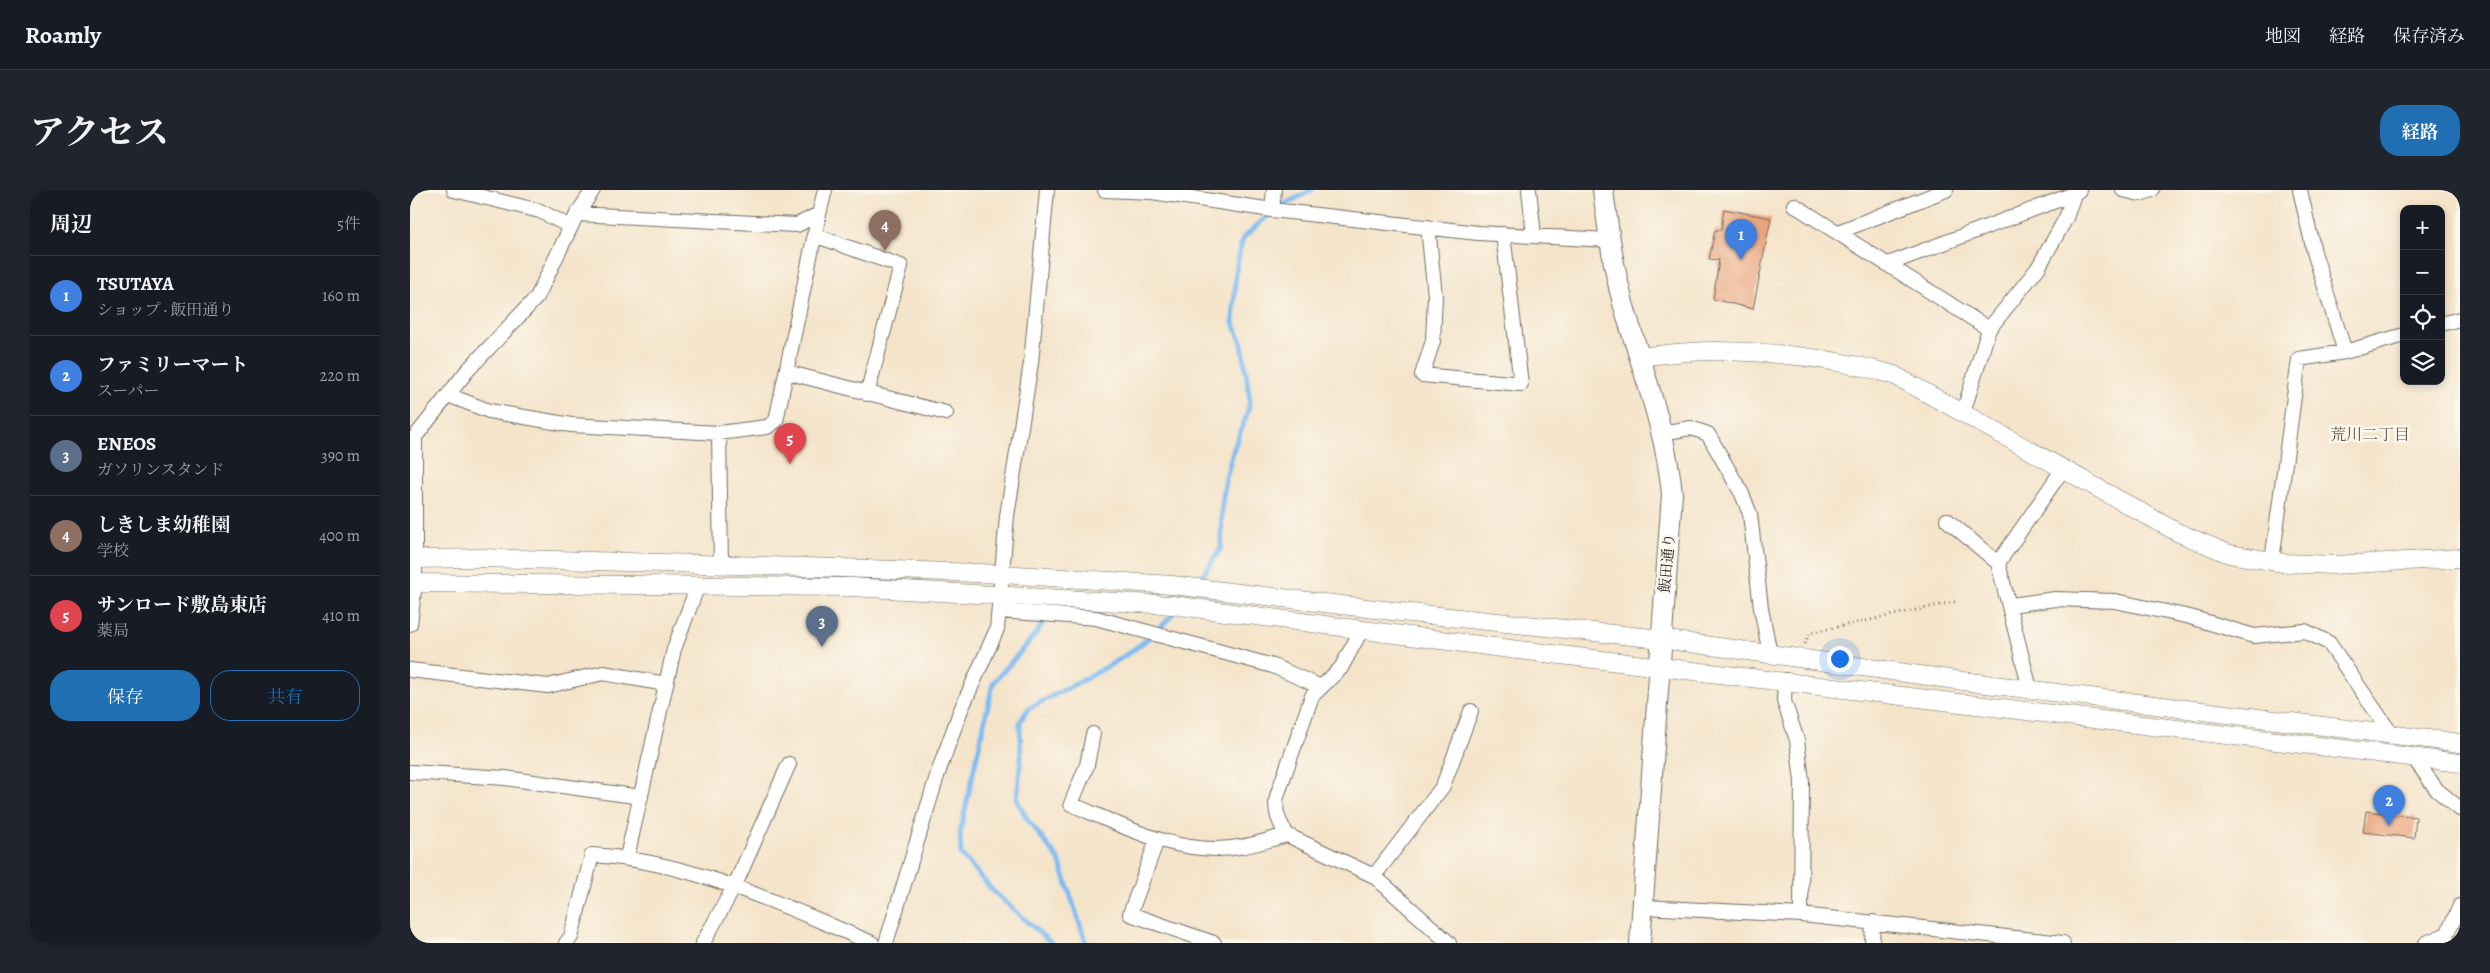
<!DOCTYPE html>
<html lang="ja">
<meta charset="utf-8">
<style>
:root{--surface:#171b24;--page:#20242c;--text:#f1f3f6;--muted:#9ea1a6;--line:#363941;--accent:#1f6fb2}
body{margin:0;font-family:Alegreya,"Noto Serif JP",serif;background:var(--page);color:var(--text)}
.controls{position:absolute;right:15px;top:15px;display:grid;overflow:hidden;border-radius:10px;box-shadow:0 2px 8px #0003}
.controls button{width:45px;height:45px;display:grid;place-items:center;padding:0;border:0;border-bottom:1px solid var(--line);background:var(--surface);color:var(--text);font:25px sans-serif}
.you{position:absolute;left:1429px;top:468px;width:18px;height:18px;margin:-12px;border:4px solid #fff;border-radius:50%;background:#1a73e8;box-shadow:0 0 0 8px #1a73e833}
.badge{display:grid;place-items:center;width:32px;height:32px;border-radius:50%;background:var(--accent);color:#fff;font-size:16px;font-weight:700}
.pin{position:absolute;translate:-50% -41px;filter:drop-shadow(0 1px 2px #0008)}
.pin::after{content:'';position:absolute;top:26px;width:18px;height:15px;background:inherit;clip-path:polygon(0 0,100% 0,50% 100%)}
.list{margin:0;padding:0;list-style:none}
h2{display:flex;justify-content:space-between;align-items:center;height:65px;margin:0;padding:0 20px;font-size:21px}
h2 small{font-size:16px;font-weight:400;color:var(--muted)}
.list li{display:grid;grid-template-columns:32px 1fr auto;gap:15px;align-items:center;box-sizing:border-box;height:80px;padding:0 20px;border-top:1px solid var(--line)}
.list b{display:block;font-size:19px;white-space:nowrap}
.list p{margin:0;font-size:16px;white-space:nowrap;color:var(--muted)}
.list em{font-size:16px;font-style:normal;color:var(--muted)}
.actions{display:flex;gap:10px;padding:15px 20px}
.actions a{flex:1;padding:11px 0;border:1px solid var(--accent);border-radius:20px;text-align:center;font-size:18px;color:var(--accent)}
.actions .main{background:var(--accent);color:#fff}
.icon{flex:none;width:28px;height:28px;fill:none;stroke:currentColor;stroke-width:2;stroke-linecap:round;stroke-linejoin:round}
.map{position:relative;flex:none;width:2050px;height:753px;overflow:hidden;border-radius:20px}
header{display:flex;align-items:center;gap:30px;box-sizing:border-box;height:70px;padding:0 25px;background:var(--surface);border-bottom:1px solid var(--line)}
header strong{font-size:24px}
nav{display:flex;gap:28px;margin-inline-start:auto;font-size:18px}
.intro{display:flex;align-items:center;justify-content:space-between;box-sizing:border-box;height:120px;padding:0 30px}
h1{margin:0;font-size:35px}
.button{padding:12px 22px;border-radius:20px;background:var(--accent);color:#fff;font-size:18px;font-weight:700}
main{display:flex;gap:30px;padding:0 30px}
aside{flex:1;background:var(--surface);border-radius:20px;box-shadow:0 2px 8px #0003}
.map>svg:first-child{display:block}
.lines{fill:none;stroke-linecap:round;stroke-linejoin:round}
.stream{stroke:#7fbcf2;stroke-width:5}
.building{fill:#e9a279}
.minor-casing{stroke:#716c63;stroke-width:16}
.tertiary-casing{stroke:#716c63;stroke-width:19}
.secondary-casing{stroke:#716c63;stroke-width:22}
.path{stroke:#716c63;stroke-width:3;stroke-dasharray:1 4;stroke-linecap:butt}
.minor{stroke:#fff;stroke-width:14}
.tertiary{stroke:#fff;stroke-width:18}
.secondary{stroke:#fff;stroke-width:20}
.labels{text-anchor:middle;stroke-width:5;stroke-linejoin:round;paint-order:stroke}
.street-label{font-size:15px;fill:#2b2b2b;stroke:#fbf7ec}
.neighbourhood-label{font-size:16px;fill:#6e5546;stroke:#fbf7ec}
</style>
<header>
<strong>Roamly</strong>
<nav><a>地図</a><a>経路</a><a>保存済み</a></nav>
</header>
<div class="intro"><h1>アクセス</h1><a class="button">経路</a></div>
<main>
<aside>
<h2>周辺<small>5件</small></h2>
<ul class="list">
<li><span class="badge" style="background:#3f7fe0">1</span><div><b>TSUTAYA</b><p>ショップ · 飯田通り</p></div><em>160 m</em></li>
<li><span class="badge" style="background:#3f7fe0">2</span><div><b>ファミリーマート</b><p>スーパー</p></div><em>220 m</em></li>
<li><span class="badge" style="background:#5c6f8a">3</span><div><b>ENEOS</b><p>ガソリンスタンド</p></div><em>390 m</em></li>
<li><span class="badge" style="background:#8d6e63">4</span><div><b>しきしま幼稚園</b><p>学校</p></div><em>400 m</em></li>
<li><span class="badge" style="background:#e0444e">5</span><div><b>サンロード敷島東店</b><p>薬局</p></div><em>410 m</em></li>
</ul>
<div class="actions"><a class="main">保存</a><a>共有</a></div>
</aside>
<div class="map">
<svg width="2050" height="753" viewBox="0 0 2050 753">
<rect width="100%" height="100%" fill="#fbf7ec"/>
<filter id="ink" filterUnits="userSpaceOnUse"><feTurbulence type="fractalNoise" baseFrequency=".02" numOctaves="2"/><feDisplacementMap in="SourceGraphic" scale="10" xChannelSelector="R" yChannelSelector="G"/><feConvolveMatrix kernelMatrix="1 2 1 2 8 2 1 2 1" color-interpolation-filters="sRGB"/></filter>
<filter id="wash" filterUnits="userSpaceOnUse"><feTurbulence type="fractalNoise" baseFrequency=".0096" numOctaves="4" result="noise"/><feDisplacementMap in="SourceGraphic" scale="20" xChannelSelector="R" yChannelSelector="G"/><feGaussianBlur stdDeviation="1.12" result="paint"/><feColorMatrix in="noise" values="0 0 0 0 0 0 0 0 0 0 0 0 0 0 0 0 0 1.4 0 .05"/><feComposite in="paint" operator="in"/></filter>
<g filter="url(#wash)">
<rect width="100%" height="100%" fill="#f4e4ca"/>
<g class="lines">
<path class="stream" d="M 867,18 L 902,0
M 786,395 L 811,358 L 812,313 L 816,288 L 823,261 L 836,227 L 840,211 L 832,153 L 823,132 L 826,82 L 830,59 L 833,48 L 861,23
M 635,430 L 625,445 L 583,493 L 550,643 L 551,664 L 583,701 L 641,753
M 676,753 L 649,670 L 617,629 L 607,610 L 611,568 L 610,532 L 618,519 C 670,490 730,467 767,419"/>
</g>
<g id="blocks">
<path class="building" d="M 1314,19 L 1361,28 L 1343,119 L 1303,109 L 1309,70 L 1299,69 L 1305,40 L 1311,40 Z
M 1956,621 L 2006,627 L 2004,648 L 1953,642 Z"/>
</g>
</g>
<g filter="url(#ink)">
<use href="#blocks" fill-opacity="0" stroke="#716c63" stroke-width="1"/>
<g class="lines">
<g class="minor-casing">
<path id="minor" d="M 44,0 L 130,21 L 161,37
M 695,0 L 742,2 L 862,20 L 1068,43 L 1199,50
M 1119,0 L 1124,45
M 1713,0 L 1730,4 L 1742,0
M 1890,0 L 1904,62 L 1935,162
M 1384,15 L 1579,139
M 862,20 L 864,0
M 167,24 L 387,35 L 409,24 L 415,0
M 1018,37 L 1025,106 L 1023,151 L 1012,185 L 1111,194 L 1093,44
M 1428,42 L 1536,0
M 404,45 L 491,76 L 457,204
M 1478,74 L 1664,4
M 2031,134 L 2050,129
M 376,182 L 536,223
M 38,205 L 79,221 L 161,235 L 309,243 L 357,237 L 366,231 L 409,24
M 1553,223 L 1579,139 L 1628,78 L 1656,28 L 1664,4 L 1669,0
M 309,243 L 311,375
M 1251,243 L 1281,238 L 1298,244 L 1332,304 L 1340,324 L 1351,418 L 1360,464
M 1537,330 L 1588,373
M 1862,371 L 1889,169 L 1935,162 L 1994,145
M 1600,415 L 1645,409 L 1705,411 L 1780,427 L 1844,446 L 1895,441 L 1919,453 L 1982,545
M 589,421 L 686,428 L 863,476 L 911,497
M 0,434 L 5,393 L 5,247 L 57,181 L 127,107 L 167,24 L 183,0
M 952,439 L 931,478 L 902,506 L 867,606 C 864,622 869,632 877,645 L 964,686 L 1039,753
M 0,480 L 138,496 L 193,483 L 256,494
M 1375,490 L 1374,511 L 1387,550 L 1392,591 L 1391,725
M 1620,499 L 1588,373 L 1653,279
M 683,544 L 677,575 L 661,614 C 713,636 770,667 829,657 C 845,655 861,649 877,645
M 2003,567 L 2027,600 L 2050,619
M 0,582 L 95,588 L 231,607
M 747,650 L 720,724 L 804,753
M 217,667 L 264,459 L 288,395
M 964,686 L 1033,596 L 1061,521
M 1233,717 L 1391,725 L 1653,753
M 156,753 L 161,747 L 182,665 C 281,671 372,715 462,753
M 293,753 L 325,695 L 379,574
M 476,753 L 528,583 L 550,522 L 587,439 L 597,326 L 621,173 L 637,0
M 1462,753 L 1463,732
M 2016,753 L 2037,744
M 2033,753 L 2050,716"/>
</g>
<g class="tertiary-casing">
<path id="tertiary" d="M 1229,167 C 1256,164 1283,160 1309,161 C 1368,162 1428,169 1484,185 L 1767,342 L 1819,364 L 1874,373 L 1924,375 L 2050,368
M 0,369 L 72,368 L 431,378 L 593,384 L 762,395 L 991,422 L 1251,449 L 1560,492 L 2050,553
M 0,393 L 441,397 L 762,415 L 1092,458 L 2050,573"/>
</g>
<g class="secondary-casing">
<path id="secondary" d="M 1193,0 C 1198,38 1203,76 1213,113 C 1231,176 1256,239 1262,304 L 1230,753"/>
</g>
<path class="path" d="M 1395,454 L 1399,443 L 1548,411"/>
<use href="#minor" class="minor"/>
<use href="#tertiary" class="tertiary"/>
<use href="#secondary" class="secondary"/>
</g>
</g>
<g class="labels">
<g class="street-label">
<text transform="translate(1257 373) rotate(-85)" y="5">飯田通り</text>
</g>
<g class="neighbourhood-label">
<text x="1960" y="250">荒川二丁目</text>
</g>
</g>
</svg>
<div class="controls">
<button>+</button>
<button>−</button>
<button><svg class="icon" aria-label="locate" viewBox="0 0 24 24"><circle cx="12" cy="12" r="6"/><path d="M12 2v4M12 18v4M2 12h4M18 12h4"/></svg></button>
<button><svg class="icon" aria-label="layers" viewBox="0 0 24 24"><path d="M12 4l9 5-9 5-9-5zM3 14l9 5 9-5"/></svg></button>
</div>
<div class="you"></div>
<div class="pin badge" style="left:1331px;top:70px;background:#3f7fe0">1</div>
<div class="pin badge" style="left:1979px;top:636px;background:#3f7fe0">2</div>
<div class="pin badge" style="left:412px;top:457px;background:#5c6f8a">3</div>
<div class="pin badge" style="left:475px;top:61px;background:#8d6e63">4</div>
<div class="pin badge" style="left:380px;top:274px;background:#e0444e">5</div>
</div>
</main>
